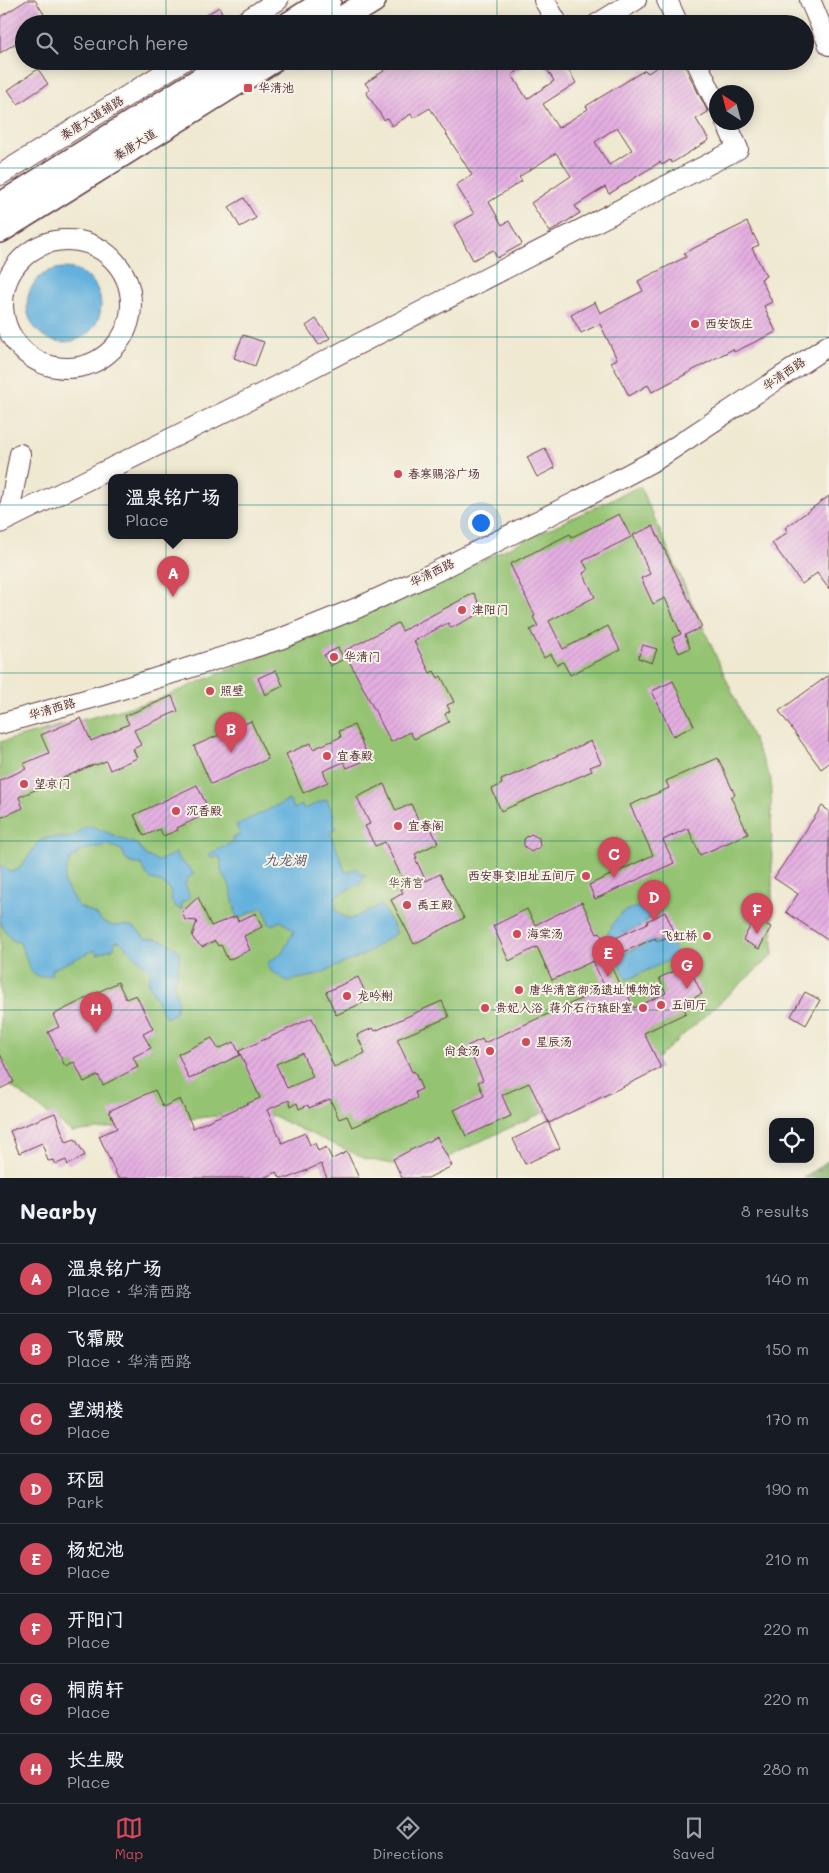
<!DOCTYPE html>
<meta charset="utf-8">
<style>
:root{--surface:#171b24;--page:#242831;--text:#f1f3f6;--muted:#9ea1a6;--line:#363941;--accent:#d1495b}
body{margin:0;font-family:Mali,"LXGW WenKai TC",sans-serif;background:var(--page);color:var(--text)}
.controls{position:absolute;right:15px;bottom:15px;display:grid;overflow:hidden;border-radius:10px;box-shadow:0 2px 12px #0003}
.controls button{width:45px;height:45px;display:grid;place-items:center;padding:0;border:0;border-bottom:1px solid var(--line);background:var(--surface);color:var(--text);font:25px sans-serif}
.compass{position:absolute;left:709px;top:85px;width:45px;height:45px;border-radius:50%;background:var(--surface);box-shadow:0 2px 12px #0003;rotate:324deg}
.you{position:absolute;left:480px;top:522px;width:18px;height:18px;margin:-12px;border:4px solid #fff;border-radius:50%;background:#1a73e8;box-shadow:0 0 0 8px #1a73e833}
.badge{display:grid;place-items:center;width:32px;height:32px;border-radius:50%;background:var(--accent);color:#fff;font-size:16px;font-weight:700}
.pin{position:absolute;translate:-50% -41px;filter:drop-shadow(0 1px 2px #0008)}
.pin::after{content:'';position:absolute;top:26px;width:18px;height:15px;background:inherit;clip-path:polygon(0 0,100% 0,50% 100%)}
.popup{position:absolute;left:108px;top:474px;width:130px;height:65px;box-sizing:border-box;display:grid;place-content:center;border-radius:10px;background:var(--surface);filter:drop-shadow(0 1px 4px #0005);font-size:16px;white-space:nowrap;color:var(--muted)}
.popup b{font-size:19px;color:var(--text)}
.popup::after{content:'';position:absolute;left:50%;top:100%;margin-left:-10px;border:10px solid transparent;border-top-color:var(--surface)}
.list{margin:0;padding:0;list-style:none}
h2{display:flex;justify-content:space-between;align-items:center;height:65px;margin:0;padding:0 20px;font-size:21px}
h2 small{font-size:16px;font-weight:400;color:var(--muted)}
.list li{display:grid;grid-template-columns:32px 1fr auto;gap:15px;align-items:center;box-sizing:border-box;height:70px;padding:0 20px;border-top:1px solid var(--line)}
.list b{display:block;font-size:19px;white-space:nowrap}
.list p{margin:0;font-size:16px;white-space:nowrap;color:var(--muted)}
.list em{font-size:16px;font-style:normal;color:var(--muted)}
.icon{flex:none;width:28px;height:28px;fill:none;stroke:currentColor;stroke-width:2;stroke-linecap:round;stroke-linejoin:round}
.map{position:relative;flex:none;width:829px;height:1178px;overflow:hidden}
.search{position:absolute;background:var(--surface);box-shadow:0 2px 12px #0003;left:15px;right:15px;top:15px;height:55px;display:flex;align-items:center;gap:12px;box-sizing:border-box;padding:0 18px;border-radius:28px;color:var(--muted);font-size:19px}
.sheet{height:625px;background:var(--surface)}
nav{display:flex;justify-content:space-around;align-items:center;box-sizing:border-box;height:70px;border-top:1px solid var(--line);background:var(--surface);font-size:14px;color:var(--muted)}
nav a{display:grid;justify-items:center;gap:2px}
nav .on{color:var(--accent)}
.map>svg:first-child{display:block}
.green{fill:#94c372;stroke:#6f714e}
.forest{fill:url(#forest-firs);stroke:#606448}
.water{fill:#63b1dd;stroke:#566884}
.building{fill:url(#building-hatch);fill-rule:evenodd}
.lines{fill:none;stroke-linecap:round;stroke-linejoin:round}
.minor-casing{stroke:#633d44;stroke-width:22}
.major-casing{stroke:#633d44;stroke-width:28}
.minor{stroke:#fff;stroke-width:20}
.major{stroke:#fff;stroke-width:25}
.grid{fill:none;stroke:#0f766e;stroke-width:1;stroke-opacity:0.55}
.poi-dot{fill:#d1495b;stroke:#f7f3e8;stroke-width:2}
.labels{text-anchor:middle;stroke-width:4;stroke-linejoin:round;paint-order:stroke}
.poi-label{font-size:12px;fill:#4a1f2b;stroke:#f7f3e8;text-anchor:start}
.street-label{font-size:12px;fill:#4a1f2b;stroke:#f7f3e8}
.park-label{font-size:12px;fill:#605040;stroke:#f7f3e8}
.water-label{font-size:14px;font-style:italic;fill:#535269;stroke:#f7f3e8}
</style>
<div class="map">
<svg width="829" height="1178" viewBox="0 0 829 1178">
<defs>
<pattern id="forest-firs" width="22" height="20" patternUnits="userSpaceOnUse" patternTransform="scale(1.25)"><rect width="22" height="20" fill="#77a964"/><path d="M5 1l3.5 6h-7zM16 11l3.5 6h-7z" fill="#648953"/></pattern>
<pattern id="building-hatch" width="6" height="6" patternUnits="userSpaceOnUse" patternTransform="scale(1.25)"><rect width="6" height="6" fill="#e4afe1"/><path d="M-1 1l2-2M0 6l6-6M5 7l2-2" fill="none" stroke="#c596c1"/></pattern>
</defs>
<rect width="100%" height="100%" fill="#f7f3e8"/>
<filter id="ink" filterUnits="userSpaceOnUse"><feTurbulence type="fractalNoise" baseFrequency=".02" numOctaves="2"/><feDisplacementMap in="SourceGraphic" scale="10" xChannelSelector="R" yChannelSelector="G"/><feConvolveMatrix kernelMatrix="1 2 1 2 8 2 1 2 1" color-interpolation-filters="sRGB"/></filter>
<filter id="wash" filterUnits="userSpaceOnUse"><feTurbulence type="fractalNoise" baseFrequency=".0096" numOctaves="4" result="noise"/><feDisplacementMap in="SourceGraphic" scale="20" xChannelSelector="R" yChannelSelector="G"/><feGaussianBlur stdDeviation="1.12" result="paint"/><feColorMatrix in="noise" values="0 0 0 0 0 0 0 0 0 0 0 0 0 0 0 0 0 1.4 0 .05"/><feComposite in="paint" operator="in"/></filter>
<g filter="url(#wash)">
<rect width="100%" height="100%" fill="#efe9d2"/>
<path class="green" d="M 640,486 L 771,779 L 773,955 L 653,1062 L 479,1142 L 422,1170 L 366,1159 L 261,1111 L 72,1132 L 0,1078 L 0,742 L 156,700 L 408,595 Z"/>
<path class="forest" d="M 829,1160 L 829,1178 L 803,1178 Z"/>
<path class="water" d="M27 305a37 37 0 1 1 74 0a37 37 0 1 1-74 0Z
M 327,799 L 335,819 L 333,821 L 336,829 L 330,832 L 346,873 L 357,868 L 361,874 L 366,875 L 360,883 L 335,897 L 336,911 L 349,920 L 381,905 L 397,933 L 363,955 L 314,976 L 287,981 L 271,971 L 267,963 L 282,953 L 294,931 L 281,921 L 272,925 L 268,923 L 268,918 L 262,907 L 237,919 L 232,895 L 229,884 L 221,871 L 221,861 L 218,856 L 212,858 L 209,854 L 233,842 L 232,838 L 240,834 L 236,825 L 289,800 L 294,809 L 302,805 L 304,809 Z
M 91,826 L 138,845 L 145,855 L 158,861 L 176,853 C 180,864 188,864 194,874 L 188,878 L 185,884 L 189,894 L 189,899 L 181,903 L 182,910 C 165,902 175,898 168,888 C 164,882 155,882 150,878 C 146,874 143,869 141,864 L 134,864 L 126,860 L 122,850 L 108,845 L 83,850 L 70,860 L 66,870 L 64,883 L 78,906 L 97,915 L 102,921 L 113,926 L 125,925 L 134,927 L 146,938 C 161,938 170,943 180,952 L 179,965 L 174,986 L 178,1001 L 175,1014 L 166,1018 L 148,983 L 151,971 L 119,941 L 115,942 L 114,948 L 97,954 L 95,950 L 51,970 L 52,975 L 39,977 L 31,971 L 20,943 L 12,940 L 0,923 L 0,865 L 11,872 L 19,869 L 40,840 L 52,837 L 68,838 L 74,836 L 81,829 Z
M 647,906 L 655,907 L 658,914 L 645,921 L 656,943 L 669,937 L 678,956 L 627,980 L 616,957 L 647,943 L 640,926 L 608,942 L 606,937 C 618,914 620,909 647,906 Z"/>
<g id="blocks">
<path class="building" d="M 27,0 L 35,0 L 50,24 L 24,24 L 24,38 L 0,53 L 0,17 Z
M 219,7 L 225,18 L 216,24 L 192,24 Z
M 378,61 L 532,61 L 512,75 L 527,99 L 554,81 L 542,61 L 563,61 L 576,83 L 543,104 L 558,128 L 588,109 L 586,106 L 645,70 L 648,73 L 667,61 L 682,61 L 708,112 L 696,119 L 709,140 L 672,163 L 670,160 L 662,165 L 660,162 L 609,194 L 605,187 L 575,206 L 580,213 L 550,232 L 531,203 L 571,176 L 556,153 L 519,177 L 522,181 L 489,202 L 502,225 L 509,221 L 522,244 L 497,258 L 493,250 L 473,260 L 454,225 L 474,214 L 456,185 L 472,175 L 430,108 L 413,118 L 411,114 L 392,126 L 387,118 L 384,120 L 366,92 L 370,90 L 365,83 L 384,71 ZM 617,127 L 632,150 L 609,165 L 595,142 Z
M 38,69 L 48,84 L 18,104 L 8,90 Z
M 244,198 L 256,218 L 240,227 L 229,207 Z
M 747,222 L 759,245 L 752,248 L 766,276 L 761,279 L 772,302 L 764,306 L 776,332 L 734,352 L 733,349 L 652,392 L 648,385 L 629,396 L 611,362 L 617,359 L 600,324 L 581,333 L 571,315 L 595,302 L 600,313 L 643,291 L 638,281 L 686,257 L 684,253 Z
M 316,319 L 330,338 L 319,345 L 306,326 Z
M 243,335 L 264,342 L 255,366 L 234,358 Z
M 545,448 L 555,468 L 537,477 L 527,457 Z
M 829,496 L 829,589 L 817,573 L 802,584 L 772,543 L 788,532 L 785,528 Z
M 619,514 L 631,537 L 583,561 L 588,570 L 583,573 L 595,597 L 549,621 L 563,649 L 608,626 L 620,650 L 570,675 L 563,662 L 557,665 L 551,654 L 544,658 L 530,630 L 538,626 L 533,617 L 535,616 L 510,564 L 570,534 L 572,537 Z
M 653,526 L 702,627 L 685,635 L 690,648 L 679,653 L 672,638 L 681,634 L 665,598 L 653,604 L 641,578 L 650,574 L 633,535 Z
M 474,593 L 483,612 L 451,628 L 448,623 L 414,641 L 430,673 L 434,671 L 438,678 L 441,676 L 454,702 L 447,705 L 450,711 L 445,714 L 449,722 L 414,739 L 410,732 L 391,742 L 344,651 L 398,623 L 402,631 Z
M 643,645 L 657,649 L 652,663 L 638,658 Z
M 338,648 L 344,659 L 330,666 L 324,655 Z
M 276,670 L 283,686 L 265,695 L 258,678 Z
M 829,675 L 829,763 L 821,769 L 779,711 Z
M 673,681 L 694,726 L 673,736 L 652,691 Z
M 172,696 L 178,711 L 134,730 L 141,745 L 133,749 L 137,758 L 110,770 L 106,761 L 96,765 L 95,764 L 19,797 L 23,808 L 0,818 L 0,780 L 26,769 L 23,764 L 49,753 L 41,735 L 81,718 L 91,741 L 129,724 L 125,716 Z
M 251,721 L 268,759 L 211,784 L 194,746 Z
M 354,725 L 369,759 L 347,768 L 344,762 L 323,771 L 328,782 L 303,793 L 286,754 L 311,743 L 313,749 L 341,737 L 339,731 Z
M 591,741 L 601,763 L 590,767 L 592,771 L 501,811 L 492,789 L 502,784 L 501,780 Z
M 718,758 L 735,795 L 731,797 L 748,834 L 700,855 L 688,828 L 663,840 L 674,863 L 595,899 L 589,885 L 653,855 L 630,805 L 669,788 L 666,781 Z
M 384,784 L 396,811 L 411,804 L 421,825 L 428,822 L 438,843 L 415,854 L 417,858 L 415,858 L 426,881 L 440,874 L 464,918 L 414,944 L 391,900 L 403,893 L 401,889 L 406,886 L 385,842 L 375,846 L 365,826 L 370,824 L 357,797 Z
M 197,785 L 210,812 L 177,828 L 178,830 L 163,836 L 160,829 L 144,836 L 134,815 Z
M 822,806 L 829,811 L 829,941 L 786,912 L 798,894 L 774,878 Z
M 531,834 L 539,838 L 540,847 L 531,852 L 524,846 L 524,839 Z
M 198,897 L 211,926 L 236,916 L 238,921 L 256,913 L 262,927 L 244,936 L 250,950 L 228,960 L 221,945 L 218,946 L 215,941 L 202,947 L 195,941 L 192,936 L 197,921 L 185,920 L 182,912 Z
M 582,902 L 597,934 L 600,933 L 605,943 L 648,923 L 647,921 L 665,912 L 675,933 L 657,942 L 655,938 L 608,959 L 624,995 L 627,993 L 634,1008 L 666,993 L 659,978 L 688,965 L 702,994 L 682,1003 L 686,1013 L 644,1033 L 661,1068 L 549,1123 L 529,1083 L 502,1095 L 511,1116 L 466,1136 L 454,1110 L 484,1096 L 478,1082 L 483,1080 L 467,1046 L 482,1039 L 484,1043 L 605,988 L 593,961 L 552,980 L 537,947 L 509,961 L 493,926 L 527,909 L 535,925 Z
M 754,919 L 771,927 L 759,949 L 743,940 Z
M 358,977 L 369,1000 L 336,1015 L 326,992 Z
M 118,982 L 126,999 L 136,995 L 153,1029 L 143,1034 L 151,1048 L 133,1057 L 138,1067 L 103,1085 L 98,1075 L 84,1082 L 74,1062 L 65,1066 L 48,1032 L 59,1027 L 53,1015 Z
M 805,992 L 820,1000 L 806,1025 L 791,1016 Z
M 442,1001 L 449,1017 L 397,1039 L 412,1072 L 414,1071 L 422,1089 L 415,1092 L 417,1098 L 352,1127 L 347,1116 L 339,1119 L 330,1099 L 309,1108 L 308,1105 L 299,1109 L 297,1103 L 291,1106 L 289,1100 L 267,1110 L 282,1143 L 305,1133 L 310,1145 L 315,1143 L 318,1151 L 326,1147 L 332,1159 L 347,1152 L 359,1178 L 327,1178 L 321,1164 L 289,1178 L 280,1178 L 277,1172 L 263,1178 L 118,1178 L 99,1136 L 117,1128 L 109,1111 L 155,1090 L 163,1107 L 180,1099 L 193,1128 L 260,1098 L 239,1051 L 312,1018 L 334,1067 L 365,1053 L 357,1035 L 373,1028 L 375,1031 ZM 302,1053 L 313,1077 L 287,1088 L 276,1064 Z
M 212,1038 L 218,1049 L 234,1042 L 240,1055 L 189,1079 L 178,1054 Z
M 0,1054 L 14,1082 L 0,1089 Z
M 55,1113 L 66,1142 L 75,1139 L 85,1155 L 68,1165 L 66,1160 L 56,1164 L 54,1160 L 48,1161 L 42,1143 L 19,1153 L 10,1131 Z
M 548,1122 L 560,1148 L 525,1164 L 513,1139 Z
M 437,1137 L 452,1166 L 428,1178 L 402,1178 L 393,1159 Z"/>
</g>
</g>
<g filter="url(#ink)">
<use href="#blocks" fill-opacity="0" stroke="#633d44" stroke-width="1"/>
<g class="lines">
<g class="minor-casing">
<path id="minor" d="M 544,0 L 558,24
M 667,0 L 678,24
M 810,0 L 829,45
M 241,24 L 278,0
M 597,24 L 636,0
M 696,61 L 716,103
M 0,175 L 183,61
M3 304a64 64 0 1 1 128 0a64 64 0 1 1-128 0Z
M 8,519 L 20,454
M 0,523 L 259,395 L 738,149 L 726,122
M 0,724 L 106,694 L 280,639 L 357,608 L 429,575 L 578,501 L 657,459 L 829,345"/>
</g>
<g class="major-casing">
<path id="major" d="M 290,24 L 328,0
M 334,24 L 373,0
M 0,206 L 231,61
M 0,230 L 271,61"/>
</g>
<use href="#minor" class="minor"/>
<use href="#major" class="major"/>
</g>
</g>
<path class="grid" d="M 166,0 L 166,24M 332,0 L 332,24M 497,0 L 497,24M 663,0 L 663,24M 166,61 L 166,1178M 332,61 L 332,1178M 497,61 L 497,1178M 663,61 L 663,1178M 0,168 L 829,168M 0,337 L 829,337M 0,505 L 829,505M 0,673 L 829,673M 0,841 L 829,841M 0,1010 L 829,1010"/>
<g class="poi-dot">
<rect x="243" y="83" width="10" height="10" rx="2.5"/>
<circle cx="695" cy="324" r="5"/>
<circle cx="398" cy="474" r="5"/>
<circle cx="462" cy="610" r="5"/>
<circle cx="334" cy="657" r="5"/>
<circle cx="210" cy="691" r="5"/>
<circle cx="327" cy="756" r="5"/>
<circle cx="24" cy="784" r="5"/>
<circle cx="176" cy="811" r="5"/>
<circle cx="398" cy="826" r="5"/>
<circle cx="586" cy="876" r="5"/>
<circle cx="407" cy="905" r="5"/>
<circle cx="517" cy="934" r="5"/>
<circle cx="707" cy="936" r="5"/>
<circle cx="519" cy="990" r="5"/>
<circle cx="347" cy="996" r="5"/>
<circle cx="661" cy="1005" r="5"/>
<circle cx="485" cy="1008" r="5"/>
<circle cx="643" cy="1008" r="5"/>
<circle cx="526" cy="1042" r="5"/>
<circle cx="490" cy="1051" r="5"/>
</g>
<g class="labels">
<g class="poi-label">
<text x="258" y="92">华清池</text>
<text x="705" y="328">西安饭庄</text>
<text x="408" y="478">春寒赐浴广场</text>
<text x="472" y="614">津阳门</text>
<text x="344" y="661">华清门</text>
<text x="220" y="695">照壁</text>
<text x="337" y="760">宜春殿</text>
<text x="34" y="788">望京门</text>
<text x="186" y="815">沉香殿</text>
<text x="408" y="830">宜春阁</text>
<text x="576" y="880" text-anchor="end">西安事变旧址五间厅</text>
<text x="417" y="909">禹王殿</text>
<text x="527" y="938">海棠汤</text>
<text x="697" y="940" text-anchor="end">飞虹桥</text>
<text x="529" y="994">唐华清宫御汤遗址博物馆</text>
<text x="357" y="1000">龙吟榭</text>
<text x="671" y="1009">五间厅</text>
<text x="495" y="1012">贵妃入浴</text>
<text x="633" y="1012" text-anchor="end">蒋介石行辕卧室</text>
<text x="536" y="1046">星辰汤</text>
<text x="480" y="1055" text-anchor="end">尚食汤</text>
</g>
<g class="street-label">
<text transform="translate(92 118) rotate(-32)" y="4">秦唐大道辅路</text>
<text transform="translate(135 145) rotate(-32)" y="4">秦唐大道</text>
<text transform="translate(784 374) rotate(-34)" y="4">华清西路</text>
<text transform="translate(432 573) rotate(-26)" y="4">华清西路</text>
<text transform="translate(52 709) rotate(-16)" y="4">华清西路</text>
</g>
<g class="park-label">
<text x="406" y="887">华清宫</text>
</g>
<g class="water-label">
<text x="285" y="865">九龙湖</text>
</g>
</g>
</svg>
<div class="controls">
<button><svg class="icon" aria-label="locate" viewBox="0 0 24 24"><circle cx="12" cy="12" r="6"/><path d="M12 2v4M12 18v4M2 12h4M18 12h4"/></svg></button>
</div>
<svg class="compass" viewBox="-18 -18 36 36"><path d="M0-13l5 13h-10z" fill="#e53935"/><path d="M0 13l5-13h-10z" fill="#9ea1a6"/></svg>
<div class="you"></div>
<div class="pin badge" style="left:173px;top:597px">A</div>
<div class="popup"><b>温泉铭广场</b>Place</div>
<div class="pin badge" style="left:231px;top:753px">B</div>
<div class="pin badge" style="left:614px;top:878px">C</div>
<div class="pin badge" style="left:654px;top:921px">D</div>
<div class="pin badge" style="left:608px;top:977px">E</div>
<div class="pin badge" style="left:757px;top:934px">F</div>
<div class="pin badge" style="left:687px;top:989px">G</div>
<div class="pin badge" style="left:96px;top:1033px">H</div>
<div class="search"><svg class="icon" aria-label="search" viewBox="0 0 24 24"><circle cx="10" cy="10" r="6"/><path d="M15 15l6 6"/></svg>Search here</div>
</div>
<section class="sheet">
<h2>Nearby<small>8 results</small></h2>
<ul class="list">
<li><span class="badge">A</span><div><b>温泉铭广场</b><p>Place · 华清西路</p></div><em>140 m</em></li>
<li><span class="badge">B</span><div><b>飞霜殿</b><p>Place · 华清西路</p></div><em>150 m</em></li>
<li><span class="badge">C</span><div><b>望湖楼</b><p>Place</p></div><em>170 m</em></li>
<li><span class="badge">D</span><div><b>环园</b><p>Park</p></div><em>190 m</em></li>
<li><span class="badge">E</span><div><b>杨妃池</b><p>Place</p></div><em>210 m</em></li>
<li><span class="badge">F</span><div><b>开阳门</b><p>Place</p></div><em>220 m</em></li>
<li><span class="badge">G</span><div><b>桐荫轩</b><p>Place</p></div><em>220 m</em></li>
<li><span class="badge">H</span><div><b>长生殿</b><p>Place</p></div><em>280 m</em></li>
</ul>
</section>
<nav>
<a class="on"><svg class="icon" aria-label="map" viewBox="0 0 24 24"><path d="M3 6l6-2 6 2 6-2v14l-6 2-6-2-6 2zM9 4v14M15 6v14"/></svg>Map</a>
<a><svg class="icon" aria-label="directions" viewBox="0 0 24 24"><path d="M12 3l9 9-9 9-9-9zM9 14v-3h6M13 9l2 2-2 2"/></svg>Directions</a>
<a><svg class="icon" aria-label="saved" viewBox="0 0 24 24"><path d="M7 4h10v16l-5-4-5 4z"/></svg>Saved</a>
</nav>
